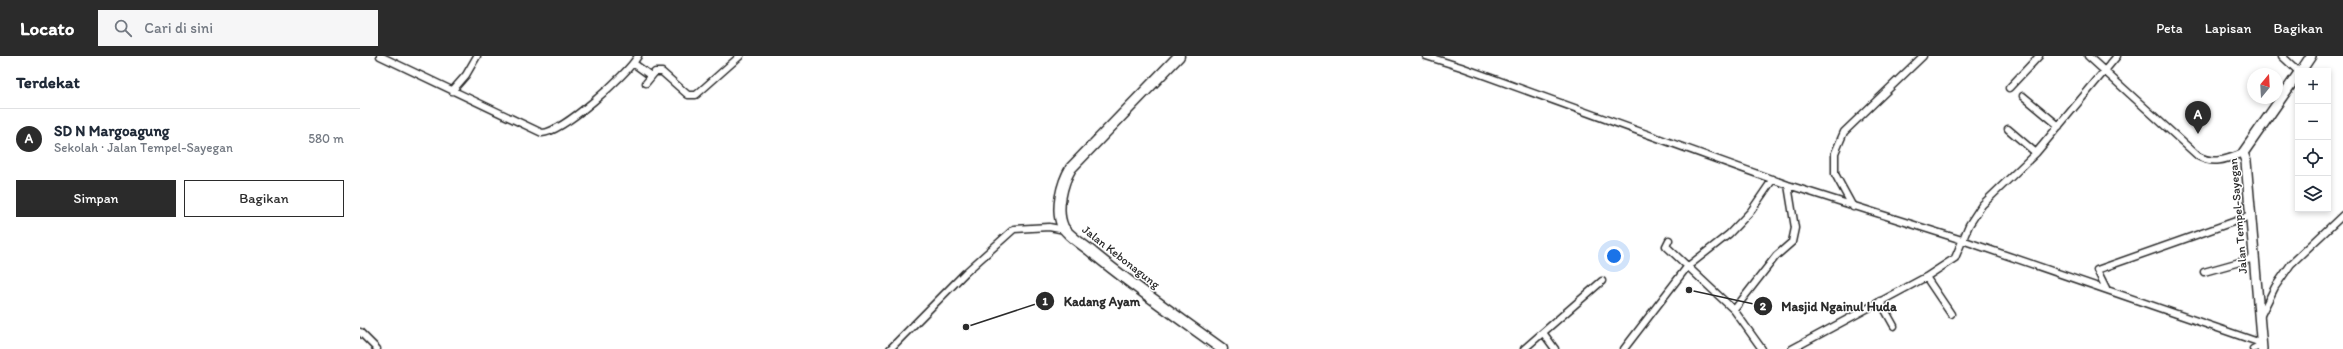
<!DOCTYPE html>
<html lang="id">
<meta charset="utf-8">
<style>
:root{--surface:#fff;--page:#f6f6f7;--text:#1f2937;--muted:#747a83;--line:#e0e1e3;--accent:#2b2b2b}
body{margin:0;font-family:Itim,sans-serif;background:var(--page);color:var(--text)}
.controls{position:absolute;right:12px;top:12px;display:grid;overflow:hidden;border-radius:0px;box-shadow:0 2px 6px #0003}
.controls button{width:36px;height:36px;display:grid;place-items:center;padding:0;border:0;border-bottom:1px solid var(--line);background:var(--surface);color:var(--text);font:20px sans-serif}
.compass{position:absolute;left:1887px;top:12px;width:36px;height:36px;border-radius:50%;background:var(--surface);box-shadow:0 2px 6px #0003;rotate:18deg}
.you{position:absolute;left:1254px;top:200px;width:14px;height:14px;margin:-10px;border:3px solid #fff;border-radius:50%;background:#1a73e8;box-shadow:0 0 0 6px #1a73e833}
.badge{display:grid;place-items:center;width:26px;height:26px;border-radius:50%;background:var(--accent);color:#fff;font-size:13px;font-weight:700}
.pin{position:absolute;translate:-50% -33px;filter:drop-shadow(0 1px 2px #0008)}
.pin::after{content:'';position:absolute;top:21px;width:14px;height:12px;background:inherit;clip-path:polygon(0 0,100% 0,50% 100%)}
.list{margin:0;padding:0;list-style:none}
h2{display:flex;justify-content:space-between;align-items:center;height:52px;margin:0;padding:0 16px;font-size:17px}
h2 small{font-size:13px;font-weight:400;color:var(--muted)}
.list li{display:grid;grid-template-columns:26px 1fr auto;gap:12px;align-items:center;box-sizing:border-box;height:60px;padding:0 16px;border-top:1px solid var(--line)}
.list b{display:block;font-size:15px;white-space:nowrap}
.list p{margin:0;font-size:13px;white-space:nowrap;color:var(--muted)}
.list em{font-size:13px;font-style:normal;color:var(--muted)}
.actions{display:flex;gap:8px;padding:12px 16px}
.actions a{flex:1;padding:9px 0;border:1px solid var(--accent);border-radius:0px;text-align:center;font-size:14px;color:var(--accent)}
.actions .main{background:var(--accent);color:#fff}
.icon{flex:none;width:22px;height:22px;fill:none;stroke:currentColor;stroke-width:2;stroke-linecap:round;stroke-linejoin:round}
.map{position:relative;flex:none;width:1983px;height:293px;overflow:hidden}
header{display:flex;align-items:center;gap:24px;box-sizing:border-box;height:56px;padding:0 20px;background:var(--accent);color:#fff}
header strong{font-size:19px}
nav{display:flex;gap:22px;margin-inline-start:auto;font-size:14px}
.search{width:280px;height:36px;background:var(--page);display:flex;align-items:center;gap:10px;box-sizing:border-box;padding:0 14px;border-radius:0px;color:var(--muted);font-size:15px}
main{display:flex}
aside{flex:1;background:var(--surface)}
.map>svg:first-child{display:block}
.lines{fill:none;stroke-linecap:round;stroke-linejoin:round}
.street-casing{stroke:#2b2b2b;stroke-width:9}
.secondary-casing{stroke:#2b2b2b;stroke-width:12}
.primary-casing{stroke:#2b2b2b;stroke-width:13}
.street{stroke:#fff;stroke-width:6}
.secondary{stroke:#fff;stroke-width:9}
.primary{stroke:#fff;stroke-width:10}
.labels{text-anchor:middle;stroke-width:3;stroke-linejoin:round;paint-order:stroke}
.street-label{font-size:12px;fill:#2b2b2b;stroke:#fff}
.leader{fill:none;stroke:#2b2b2b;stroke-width:1.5}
.callout-dot{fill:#2b2b2b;stroke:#fff;stroke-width:1.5}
.mark-label{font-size:12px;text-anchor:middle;font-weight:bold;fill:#fff}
.callout-label{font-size:13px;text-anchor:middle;font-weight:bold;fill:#2b2b2b;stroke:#fff;stroke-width:3;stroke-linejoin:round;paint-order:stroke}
</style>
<header>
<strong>Locato</strong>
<div class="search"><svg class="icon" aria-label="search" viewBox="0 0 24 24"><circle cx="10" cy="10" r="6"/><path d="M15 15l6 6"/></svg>Cari di sini</div>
<nav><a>Peta</a><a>Lapisan</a><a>Bagikan</a></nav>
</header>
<main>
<aside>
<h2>Terdekat<small></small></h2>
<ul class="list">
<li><span class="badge">A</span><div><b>SD N Margoagung</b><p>Sekolah · Jalan Tempel-Sayegan</p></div><em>580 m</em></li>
</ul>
<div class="actions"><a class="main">Simpan</a><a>Bagikan</a></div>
</aside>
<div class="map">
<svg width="1983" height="293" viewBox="0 0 1983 293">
<rect width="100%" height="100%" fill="#fff"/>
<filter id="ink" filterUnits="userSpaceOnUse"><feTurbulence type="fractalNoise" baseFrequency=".025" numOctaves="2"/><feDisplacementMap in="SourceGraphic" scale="8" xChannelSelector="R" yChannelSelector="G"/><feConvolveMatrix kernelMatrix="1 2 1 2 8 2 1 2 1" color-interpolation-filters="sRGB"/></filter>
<g filter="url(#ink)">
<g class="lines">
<g class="street-casing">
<path id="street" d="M 20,0 L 182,77 C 203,76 267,19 278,0
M 1066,0 L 1101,11 L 1428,129 L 1602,184 L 1901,287
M 1728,0 L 1838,100 C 1854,109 1867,103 1883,97
M 1922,0 L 1938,15
M 273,7 L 291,20
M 286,27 L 295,16 L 302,16 L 328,39 L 336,39 L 380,0
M 1649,32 L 1679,0
M 92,35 L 106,19 L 117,0
M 1663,40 L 1699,70
M 1648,73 L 1676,97
M 1493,151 L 1475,118 L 1475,97 L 1484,76 L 1563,0
M 1309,184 L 1306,190 L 1374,254
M 1844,216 L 1894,202
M 1566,221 L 1591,258
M 1746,232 L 1737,214 L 1890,160
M 1520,245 L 1534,270
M 1900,261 L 1915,231 L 1931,208 L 1983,159
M 0,276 L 17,293
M 1184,278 L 1195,293
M 530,293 L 605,217 L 654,173 L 689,171 L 705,174
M 1164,293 L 1242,225
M 1264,293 L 1327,211 L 1369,178 L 1391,155 L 1413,123
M 1402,293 L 1374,254 L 1416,200 L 1432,186 L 1435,172 L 1428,129
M 1432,293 L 1566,221 L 1595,202 L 1609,169 L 1622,149 L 1676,97 L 1757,0
M 1893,293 L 1901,289"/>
</g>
<g class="secondary-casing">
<path id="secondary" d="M 1941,15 L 1951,0
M 1902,293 L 1886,105 L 1883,97 L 1938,18"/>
</g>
<g class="primary-casing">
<path id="primary" d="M 819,0 L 711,112 C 702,127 695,154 703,171 C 709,181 724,189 733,197 C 774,231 818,261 862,293"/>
</g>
<use href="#street" class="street"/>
<use href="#secondary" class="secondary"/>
<use href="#primary" class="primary"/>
</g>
</g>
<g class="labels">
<g class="street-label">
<text transform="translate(1878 160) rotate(-95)" y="4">Jalan Tempel-Sayegan</text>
<text transform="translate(761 201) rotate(38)" y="4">Jalan Kebonagung</text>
</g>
</g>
<path class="leader" d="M606 271L685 245M1329 234L1403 250"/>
<g class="callout-dot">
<circle cx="606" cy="271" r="4"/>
<circle cx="1329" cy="234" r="4"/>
<circle cx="685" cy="245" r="10"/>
<circle cx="1403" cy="250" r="10"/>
</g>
<g class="mark-label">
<text x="685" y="249">1</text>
<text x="1403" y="254">2</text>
</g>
<g class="callout-label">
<text x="742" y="250">Kadang Ayam</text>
<text x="1479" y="255">Masjid Ngainul Huda</text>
</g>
</svg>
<div class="controls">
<button>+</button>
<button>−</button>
<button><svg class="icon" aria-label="locate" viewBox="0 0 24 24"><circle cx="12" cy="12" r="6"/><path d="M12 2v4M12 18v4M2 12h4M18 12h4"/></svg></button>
<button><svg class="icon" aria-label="layers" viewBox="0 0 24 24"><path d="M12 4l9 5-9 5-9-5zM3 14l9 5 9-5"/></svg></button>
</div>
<svg class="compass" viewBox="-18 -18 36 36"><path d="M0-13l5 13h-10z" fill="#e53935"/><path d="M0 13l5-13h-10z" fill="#747a83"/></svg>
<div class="you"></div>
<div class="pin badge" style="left:1838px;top:78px">A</div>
</div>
</main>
